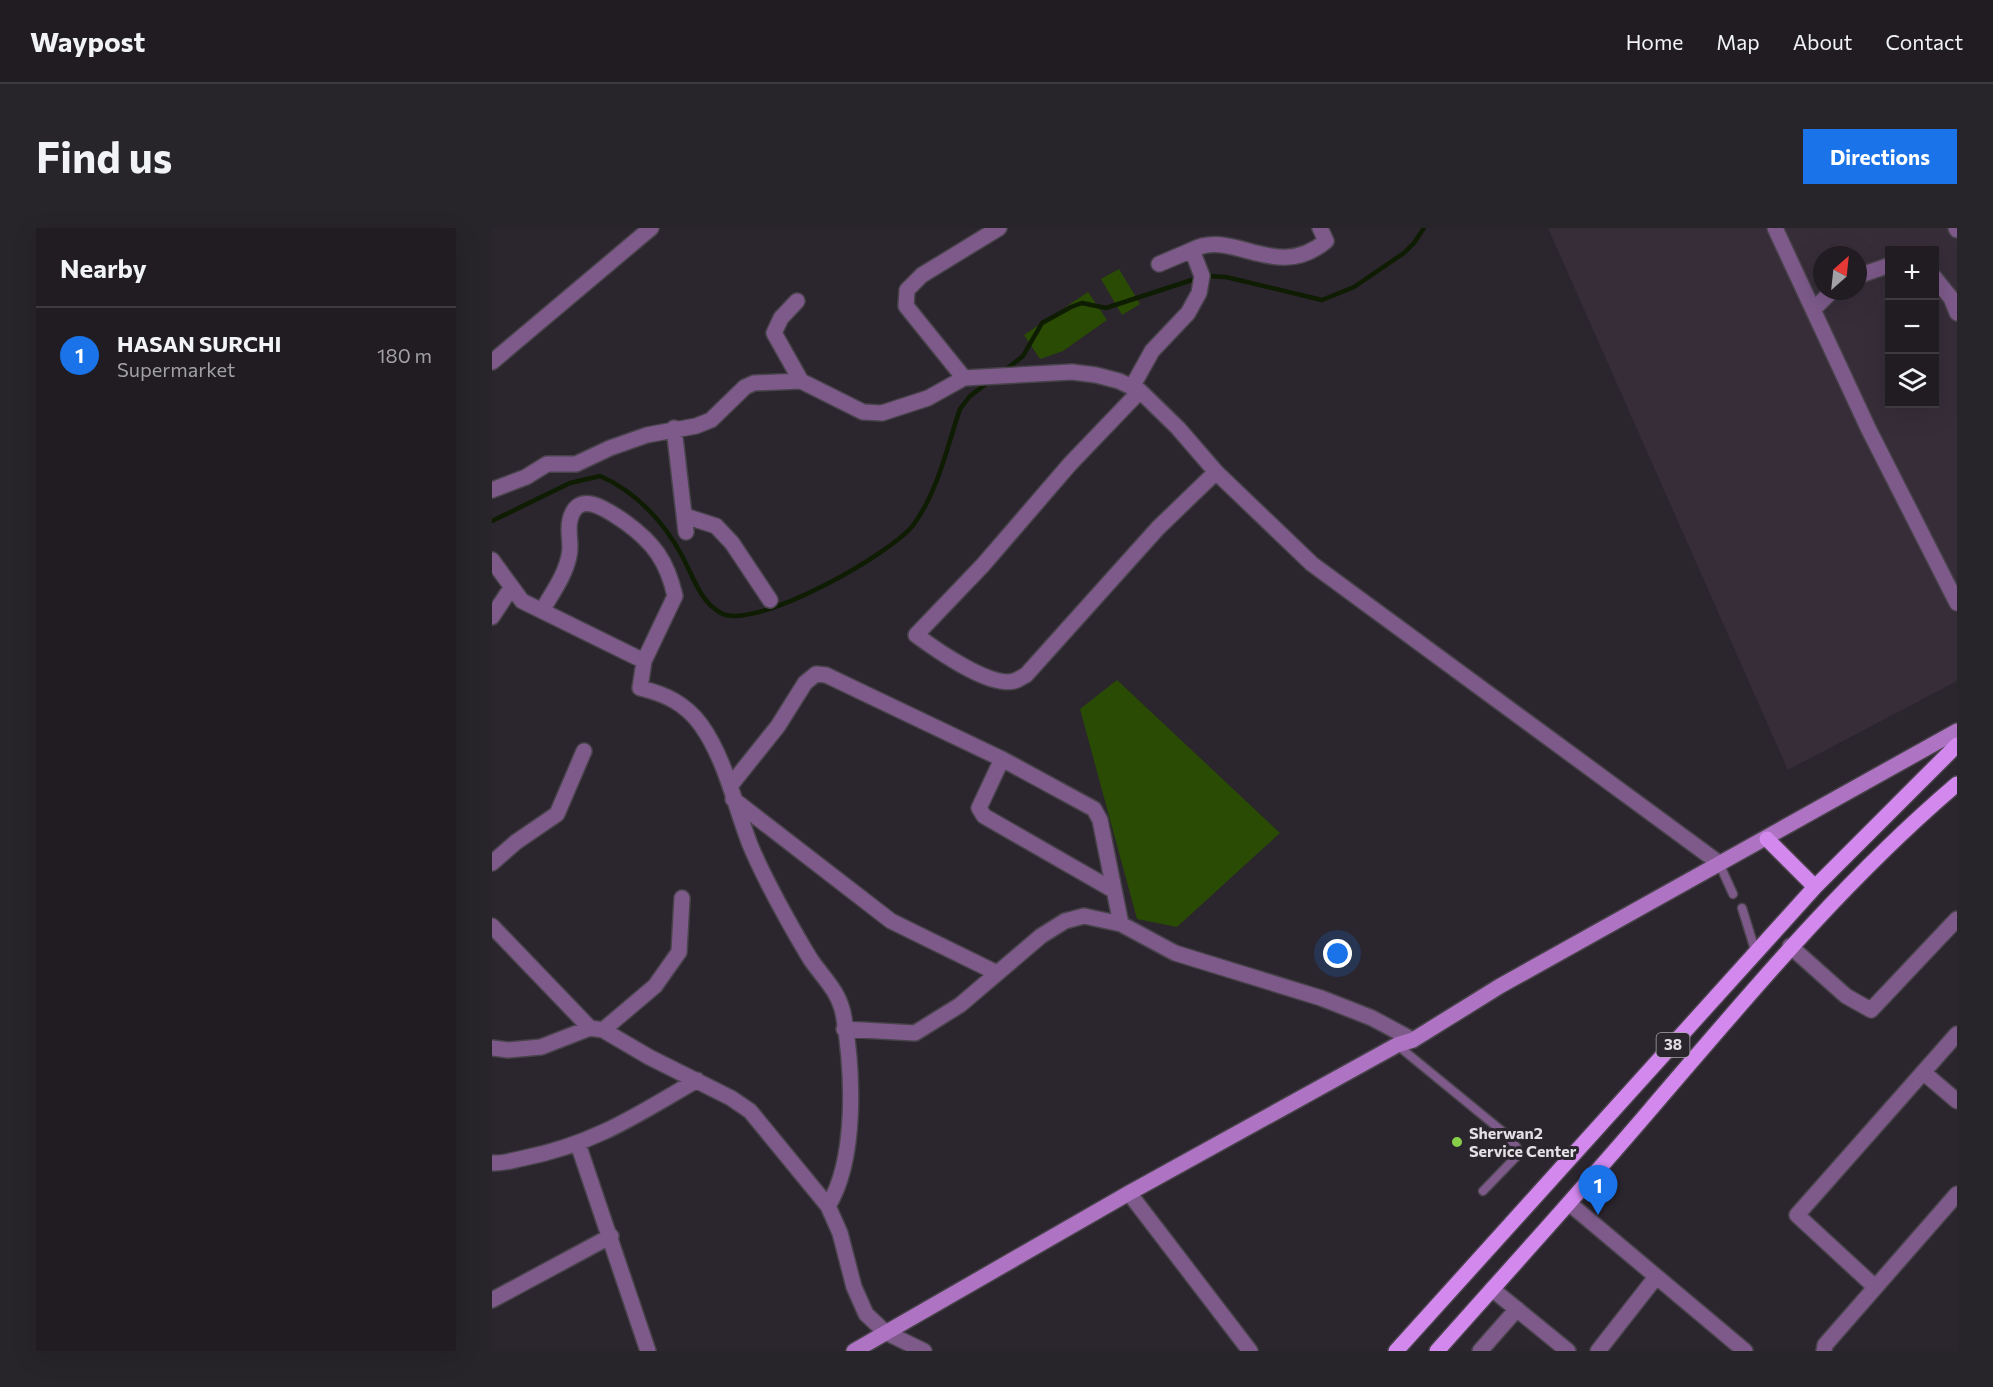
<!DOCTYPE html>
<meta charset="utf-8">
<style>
:root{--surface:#201c22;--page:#28252a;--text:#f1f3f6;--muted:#a2a1a5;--line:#3d3a40;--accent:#1a73e8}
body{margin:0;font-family:Commissioner,sans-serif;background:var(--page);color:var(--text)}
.controls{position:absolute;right:18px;top:18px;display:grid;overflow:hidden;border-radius:0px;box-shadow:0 6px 24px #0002}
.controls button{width:54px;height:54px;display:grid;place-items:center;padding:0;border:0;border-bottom:2px solid var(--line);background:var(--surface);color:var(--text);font:30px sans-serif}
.compass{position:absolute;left:1321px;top:18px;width:54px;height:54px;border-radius:50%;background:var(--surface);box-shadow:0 6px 24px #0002;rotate:27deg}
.you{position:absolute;left:846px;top:726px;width:21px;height:21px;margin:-15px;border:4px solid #fff;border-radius:50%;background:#1a73e8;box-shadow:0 0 0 9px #1a73e833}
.badge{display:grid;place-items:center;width:39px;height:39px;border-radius:50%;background:var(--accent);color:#fff;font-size:20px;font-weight:700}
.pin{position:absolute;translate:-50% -50px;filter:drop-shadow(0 2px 3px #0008)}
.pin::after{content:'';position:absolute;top:32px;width:21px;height:18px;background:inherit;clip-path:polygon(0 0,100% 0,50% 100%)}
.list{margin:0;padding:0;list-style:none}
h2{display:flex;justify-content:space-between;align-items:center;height:78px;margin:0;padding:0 24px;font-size:26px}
h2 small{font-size:20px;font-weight:400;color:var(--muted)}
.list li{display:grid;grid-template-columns:39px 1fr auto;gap:18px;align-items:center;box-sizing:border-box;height:96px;padding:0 24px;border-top:2px solid var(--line)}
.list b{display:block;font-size:22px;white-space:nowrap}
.list p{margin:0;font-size:20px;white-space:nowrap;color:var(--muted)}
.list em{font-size:20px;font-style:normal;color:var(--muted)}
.icon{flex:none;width:33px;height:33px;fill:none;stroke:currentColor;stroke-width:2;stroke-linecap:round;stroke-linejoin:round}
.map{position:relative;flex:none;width:1465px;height:1123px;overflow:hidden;border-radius:0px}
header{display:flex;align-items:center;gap:36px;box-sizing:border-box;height:84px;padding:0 30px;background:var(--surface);border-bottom:2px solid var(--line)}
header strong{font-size:28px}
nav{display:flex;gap:33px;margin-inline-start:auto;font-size:21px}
.intro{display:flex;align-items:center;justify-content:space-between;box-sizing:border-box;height:144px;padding:0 36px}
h1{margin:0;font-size:42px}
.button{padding:15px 27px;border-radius:0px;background:var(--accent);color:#fff;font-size:21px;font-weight:700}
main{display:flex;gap:36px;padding:0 36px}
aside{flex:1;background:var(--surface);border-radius:0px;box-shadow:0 6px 24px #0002}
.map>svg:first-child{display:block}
.built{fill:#362d39;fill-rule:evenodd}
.green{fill:#2a4b04}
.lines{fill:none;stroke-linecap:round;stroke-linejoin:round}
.stream{stroke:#0e1c02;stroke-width:4.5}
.lane-casing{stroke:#48434a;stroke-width:11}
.street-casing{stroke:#48434a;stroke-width:18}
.secondary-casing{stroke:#48434a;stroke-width:18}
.primary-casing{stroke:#48434a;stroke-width:18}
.lane{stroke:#7d5a8a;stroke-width:8}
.street{stroke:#7d5a8a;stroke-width:15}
.secondary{stroke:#ae74c3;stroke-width:15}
.primary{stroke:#d388ee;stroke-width:15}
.poi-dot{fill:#88cf49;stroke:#2b252d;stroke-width:2}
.labels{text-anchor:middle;stroke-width:6;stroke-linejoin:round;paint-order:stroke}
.shield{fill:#2b252d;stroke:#aca7ad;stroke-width:1.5}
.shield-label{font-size:15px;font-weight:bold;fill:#e3dfe4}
.poi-label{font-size:16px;font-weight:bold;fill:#e3dfe4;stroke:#2b252d;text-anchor:start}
</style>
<header>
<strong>Waypost</strong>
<nav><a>Home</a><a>Map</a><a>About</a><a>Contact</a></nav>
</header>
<div class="intro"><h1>Find us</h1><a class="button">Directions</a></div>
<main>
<aside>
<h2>Nearby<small></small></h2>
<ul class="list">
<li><span class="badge">1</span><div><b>HASAN SURCHI</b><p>Supermarket</p></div><em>180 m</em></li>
</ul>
</aside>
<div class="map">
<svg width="1465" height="1123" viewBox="0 0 1465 1123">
<rect width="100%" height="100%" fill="#2b252d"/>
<path class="built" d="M 1056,0 L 1465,0 L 1465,453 L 1296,542 ZM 1398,22 L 1442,22 L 1442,176 L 1398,176 ZM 1330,27 L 1366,27 L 1366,63 L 1330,63 Z"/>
<path class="green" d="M 627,41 L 648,76 L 630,87 L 609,51 Z
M 596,64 L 615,92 L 571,123 L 548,131 L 532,107 Z
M 625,452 L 788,605 L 685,699 L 645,691 L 588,481 Z"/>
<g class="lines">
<path class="stream" d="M 714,48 L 734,49 L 830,72 L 862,59 L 912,25 L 922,15 L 932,0
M 512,143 L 531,128 L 550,95 L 579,79 L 590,75 L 614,80 L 706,50
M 0,293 L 78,255 L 108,248 C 143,263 171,293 189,326 C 201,347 207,373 229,385 C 262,404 401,325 422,296 C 446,263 455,219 468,181 L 478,168 L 498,153"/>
<g class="lane-casing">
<path id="lane" d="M 1227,635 L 1241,666
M 1250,680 L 1264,725
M 905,817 L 1016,908 L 1025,920 L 1024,929 L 991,963"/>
</g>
<g class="street-casing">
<path id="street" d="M 1283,0 L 1377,202 L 1465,375
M 1464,0 L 1465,2
M 700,22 C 742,0 784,55 834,13 L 828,0
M 1366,48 L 1398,37
M 1442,49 L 1459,70 L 1465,85
M 305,73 L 289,90 L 282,105 L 309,153
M 1321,82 L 1340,63
M 0,134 L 159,0
M 472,150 L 414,78 L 415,62 L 430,47 L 507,0
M 640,159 L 660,123 L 696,85 L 707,65 L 710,48 L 700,22 L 667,36
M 648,163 L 578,236 L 491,337 L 424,407 C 443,421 498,460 522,453 C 526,452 530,449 534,447 L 666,300 L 724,244
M 182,200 L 194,304
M 0,262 L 34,249 L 55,236 L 84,236 L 118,220 L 155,207 L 204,198 L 219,192 L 253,159 L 262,155 L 309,153 L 371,184 L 390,185 L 436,170 L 472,150 L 580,144 L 604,147 L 627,153 L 648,163 L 686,200 L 724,244 L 820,336 L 1227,635
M 193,288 L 224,298 L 240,315 L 278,372
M 0,332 L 30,373 L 152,433
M 51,381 C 60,365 73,348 77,328 C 80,317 75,303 78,292 C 86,259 118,284 133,294 C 162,315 175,333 183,368 L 152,433 L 148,460 C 173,466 193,475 209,497 C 234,532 243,579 259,619 C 273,652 300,701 319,732 C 333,752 348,764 352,790 C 361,844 365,931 336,978
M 0,389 L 19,360
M 510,531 L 487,580 L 492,588 L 621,662
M 238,558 L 286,498 L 313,455 L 324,446 L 334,447 L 510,531 L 602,581 L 608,592 L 629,696
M 241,571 L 399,693 L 505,745
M 0,635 L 24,614 L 65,586 L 92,523
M 0,698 L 98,800
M 1298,718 L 1354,768 L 1379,782 L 1465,691
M 352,801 L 423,805 L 468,777 L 549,708 L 573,693 L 592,688 L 629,696 L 683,725 L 829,770 L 880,790 L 921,812
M 111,802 L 163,758 L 187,724 L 190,670
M 0,820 L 16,822 L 49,819 L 98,800 L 111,802 L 157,829 L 239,870 L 258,883 L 336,978 L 348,1005 L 362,1059 L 374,1086 L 393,1104 L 432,1123
M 1431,844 L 1465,873
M 86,916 L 156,1123
M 0,935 C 11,936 21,932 32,930 C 102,916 145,887 205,852
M 637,965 L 758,1123
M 1078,976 L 1253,1123
M 1383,1059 L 1305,987 L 1465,806
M 1000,1061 L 1076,1123
M 0,1072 L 119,1008
M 988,1123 L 1025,1081
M 1106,1123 L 1164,1049
M 1332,1123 L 1333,1117 L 1465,966"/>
</g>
<g class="secondary-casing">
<path id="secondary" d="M 362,1123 L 637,965 L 905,817 L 921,812 L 1008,758 L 1465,503"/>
</g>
<g class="primary-casing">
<path id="primary" d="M 1275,611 L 1323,659
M 904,1123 L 1323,659 L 1465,517
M 945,1123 C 1016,1043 1088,964 1158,882 C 1255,769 1351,653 1465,556"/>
</g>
<use href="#lane" class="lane"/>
<use href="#street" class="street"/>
<use href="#secondary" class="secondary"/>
<use href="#primary" class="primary"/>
</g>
<circle class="poi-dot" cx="965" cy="914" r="6"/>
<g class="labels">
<rect class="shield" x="1164.5" y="805" width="33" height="24" rx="4.5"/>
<g class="shield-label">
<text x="1181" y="822">38</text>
</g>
<g class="poi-label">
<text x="977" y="911">Sherwan2<tspan x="977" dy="18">Service Center</tspan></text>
</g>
</g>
</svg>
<div class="controls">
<button>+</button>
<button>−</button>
<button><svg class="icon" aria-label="layers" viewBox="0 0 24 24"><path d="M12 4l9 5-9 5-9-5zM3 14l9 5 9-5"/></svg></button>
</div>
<svg class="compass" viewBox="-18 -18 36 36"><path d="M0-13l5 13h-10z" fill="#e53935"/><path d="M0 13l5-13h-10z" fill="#a2a1a5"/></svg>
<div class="you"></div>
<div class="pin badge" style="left:1106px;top:987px">1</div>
</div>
</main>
